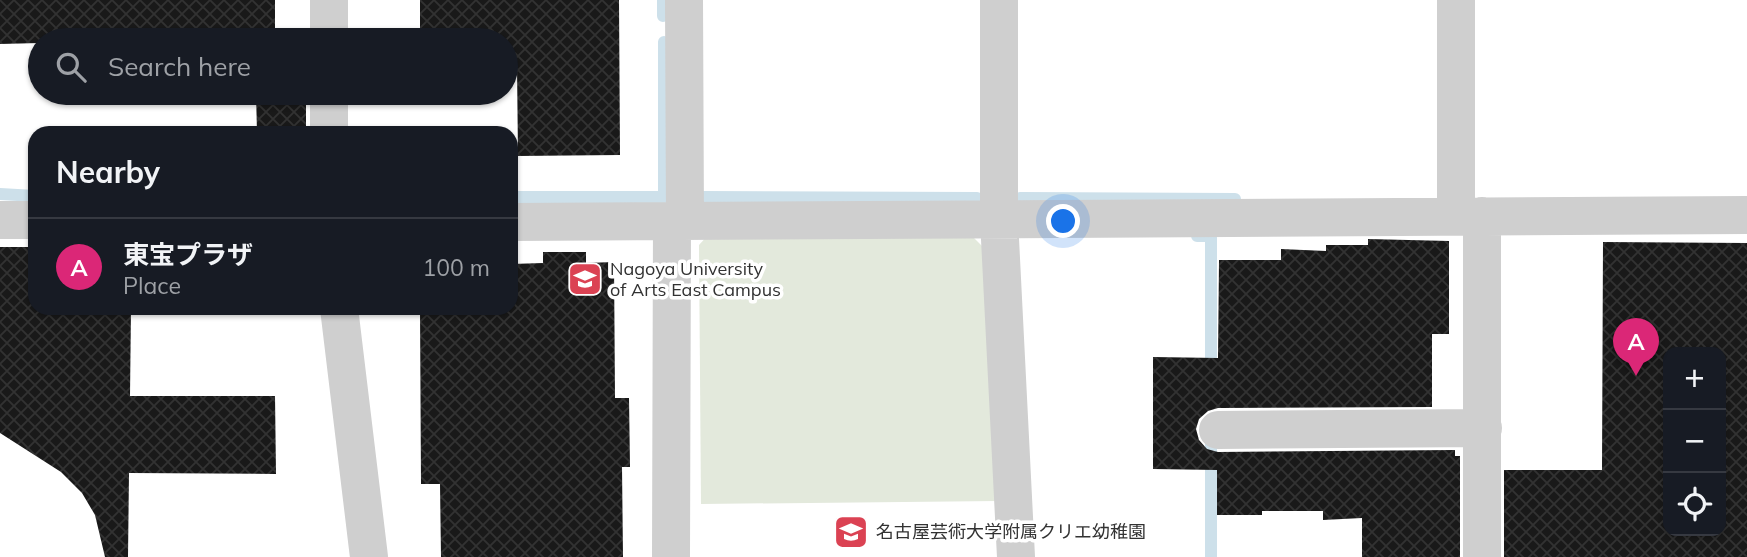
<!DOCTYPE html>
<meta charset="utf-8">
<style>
:root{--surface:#171b24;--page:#20242c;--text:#f1f3f6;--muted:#9ea1a6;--line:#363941;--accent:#db2777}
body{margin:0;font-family:Mulish,"Noto Sans JP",sans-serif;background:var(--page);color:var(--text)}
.controls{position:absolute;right:21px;bottom:21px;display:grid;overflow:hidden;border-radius:14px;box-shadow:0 2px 5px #0004}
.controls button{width:63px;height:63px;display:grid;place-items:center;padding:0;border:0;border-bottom:2px solid var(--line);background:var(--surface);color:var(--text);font:35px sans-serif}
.you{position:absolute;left:1064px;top:222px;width:24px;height:24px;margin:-18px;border:5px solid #fff;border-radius:50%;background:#1a73e8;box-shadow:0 0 0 10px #1a73e833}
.badge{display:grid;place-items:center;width:46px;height:46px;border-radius:50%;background:var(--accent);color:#fff;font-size:23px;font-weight:700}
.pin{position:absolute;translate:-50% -58px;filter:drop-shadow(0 2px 4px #0008)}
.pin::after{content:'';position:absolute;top:37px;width:24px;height:21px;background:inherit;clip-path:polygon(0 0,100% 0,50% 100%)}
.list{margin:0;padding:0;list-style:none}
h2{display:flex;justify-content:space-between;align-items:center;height:91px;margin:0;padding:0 28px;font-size:30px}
h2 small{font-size:23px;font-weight:400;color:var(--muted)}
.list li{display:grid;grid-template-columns:46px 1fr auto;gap:21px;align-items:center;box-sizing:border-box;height:98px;padding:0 28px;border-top:2px solid var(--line)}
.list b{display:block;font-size:26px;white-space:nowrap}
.list p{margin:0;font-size:23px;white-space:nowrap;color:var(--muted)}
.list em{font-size:23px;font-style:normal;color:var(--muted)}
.icon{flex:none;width:38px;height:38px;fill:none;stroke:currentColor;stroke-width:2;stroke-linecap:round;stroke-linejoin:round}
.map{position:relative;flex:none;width:1747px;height:557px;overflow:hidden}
.search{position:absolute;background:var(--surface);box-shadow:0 2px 5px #0004;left:28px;top:28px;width:490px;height:77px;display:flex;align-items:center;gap:18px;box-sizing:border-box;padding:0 24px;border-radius:38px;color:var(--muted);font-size:26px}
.panel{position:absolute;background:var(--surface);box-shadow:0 2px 5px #0004;left:28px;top:126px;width:490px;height:189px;border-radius:21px}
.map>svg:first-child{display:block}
.park{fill:#e3e9dc}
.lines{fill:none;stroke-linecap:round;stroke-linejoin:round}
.stream{stroke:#cde0ea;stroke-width:12}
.building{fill:url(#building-cross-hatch);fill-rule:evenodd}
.minor{stroke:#cfcfcf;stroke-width:38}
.labels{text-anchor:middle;stroke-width:7;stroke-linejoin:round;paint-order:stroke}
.poi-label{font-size:18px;fill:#323232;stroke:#fff;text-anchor:start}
</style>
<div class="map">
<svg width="1747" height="557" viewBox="0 0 1747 557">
<defs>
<pattern id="building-cross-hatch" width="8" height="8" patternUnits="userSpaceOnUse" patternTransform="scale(1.75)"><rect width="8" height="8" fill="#191919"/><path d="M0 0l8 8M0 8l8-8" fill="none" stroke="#323232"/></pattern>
</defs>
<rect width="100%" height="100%" fill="#fff"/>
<path class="park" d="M 710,233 L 969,233 L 988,252 L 998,501 L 701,504 L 699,245 Z"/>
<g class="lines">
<path class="stream" d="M 663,16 L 663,0
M 664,42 L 664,197
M 0,194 L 35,196
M 511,197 L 665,197
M 701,197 L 977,198
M 1020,198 L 1235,199
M 1197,236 L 1211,236 L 1211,375
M 1211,557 L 1211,431"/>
</g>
<path class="building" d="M 0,0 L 275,0 L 275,40 L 40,40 L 40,43 L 0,44 Z
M 420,0 L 619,0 L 620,155 L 518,156 L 517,67 L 506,68 L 506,40 L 420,40 Z
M 256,93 L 306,93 L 306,133 L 257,133 Z
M 1368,239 L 1449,241 L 1449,334 L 1432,334 L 1432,407 L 1218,408 L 1208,411 L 1199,419 L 1196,429 L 1199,440 L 1207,449 L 1218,452 L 1455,450 L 1455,456 L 1460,456 L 1460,557 L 1362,557 L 1362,518 L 1323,520 L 1323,511 L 1262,511 L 1262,515 L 1217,515 L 1217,470 L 1153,469 L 1153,357 L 1218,358 L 1219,260 L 1281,260 L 1281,249 L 1326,251 L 1326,245 L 1368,245 Z
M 1603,242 L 1747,243 L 1747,557 L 1504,557 L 1504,470 L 1602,470 ZM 1668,352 L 1721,352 L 1721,531 L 1668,531 Z
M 0,247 L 35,247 L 35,308 L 131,308 L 130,396 L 275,396 L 276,474 L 129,473 L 128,557 L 105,557 L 95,515 L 82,493 L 61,472 L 0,433 Z
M 543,252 L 586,252 L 586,263 L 614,262 L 615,398 L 629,398 L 630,467 L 622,467 L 623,557 L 441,557 L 440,484 L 421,484 L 420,308 L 511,308 L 511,264 L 543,263 Z"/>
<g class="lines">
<path class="minor" d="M 329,0 L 329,40
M 684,0 L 685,221
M 999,0 L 999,219 L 1016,557
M 329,93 L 329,133
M 1456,216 L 1456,0
M 1482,216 L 1482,557
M 0,220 L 35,220
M 511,222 L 1747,215
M 339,308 L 369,557
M 1218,430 L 1483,428
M 671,557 L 672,220"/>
</g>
<defs>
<g id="university-square" transform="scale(1.75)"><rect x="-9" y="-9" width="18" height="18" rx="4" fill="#db4253" stroke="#fff"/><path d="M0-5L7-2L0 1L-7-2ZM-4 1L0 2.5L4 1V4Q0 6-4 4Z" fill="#fff"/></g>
<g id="school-square" transform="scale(1.75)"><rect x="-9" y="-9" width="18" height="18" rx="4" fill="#db4253" stroke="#fff"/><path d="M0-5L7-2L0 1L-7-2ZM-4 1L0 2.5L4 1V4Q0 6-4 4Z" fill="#fff"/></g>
</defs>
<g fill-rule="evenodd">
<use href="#university-square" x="585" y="279"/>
<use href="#school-square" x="851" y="532"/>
</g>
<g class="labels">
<g class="poi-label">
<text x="610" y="275">Nagoya University<tspan x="610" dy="21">of Arts East Campus</tspan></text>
<text x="876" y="538">名古屋芸術大学附属クリエ幼稚園</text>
</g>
</g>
</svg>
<div class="controls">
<button>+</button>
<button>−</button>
<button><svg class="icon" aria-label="locate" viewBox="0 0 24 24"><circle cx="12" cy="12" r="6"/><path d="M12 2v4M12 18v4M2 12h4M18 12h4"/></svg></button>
</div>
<div class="you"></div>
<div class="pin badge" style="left:1636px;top:376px">A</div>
<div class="search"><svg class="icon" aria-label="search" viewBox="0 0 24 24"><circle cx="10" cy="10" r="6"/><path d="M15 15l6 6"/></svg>Search here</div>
<section class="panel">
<h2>Nearby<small></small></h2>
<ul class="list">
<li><span class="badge">A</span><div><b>東宝プラザ</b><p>Place</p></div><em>100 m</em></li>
</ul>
</section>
</div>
